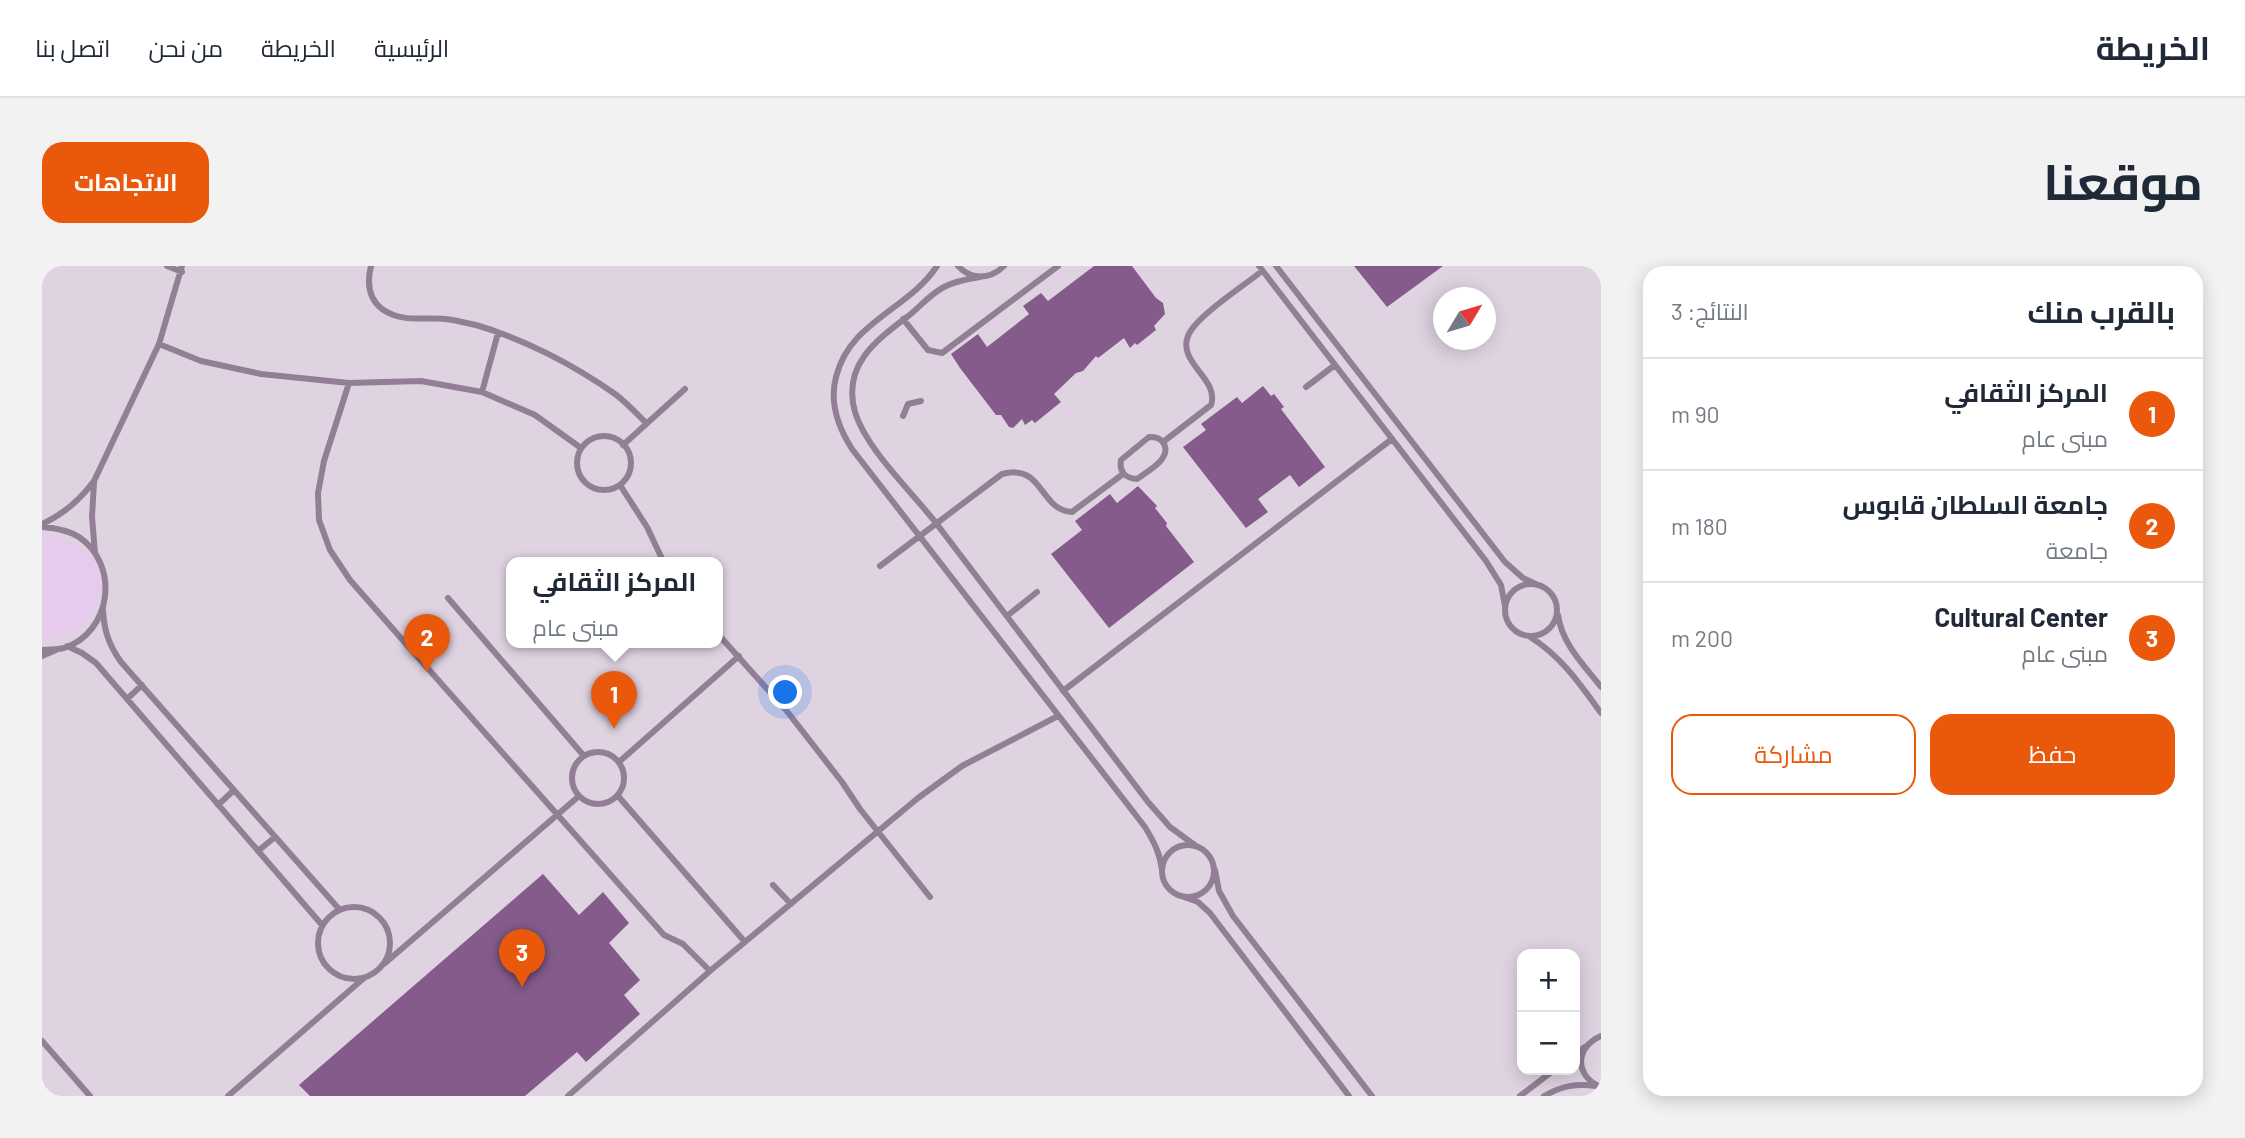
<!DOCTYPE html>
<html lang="ar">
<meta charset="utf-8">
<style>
:root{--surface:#fff;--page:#f2f2f3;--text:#1f2937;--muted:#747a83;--line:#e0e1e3;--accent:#ea580c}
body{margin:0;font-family:Barlow,Cairo,sans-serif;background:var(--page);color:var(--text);direction:rtl}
.controls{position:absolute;right:21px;bottom:21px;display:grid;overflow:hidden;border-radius:14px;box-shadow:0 4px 18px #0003}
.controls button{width:63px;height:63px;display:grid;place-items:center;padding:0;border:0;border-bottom:2px solid var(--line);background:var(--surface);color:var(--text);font:35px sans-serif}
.compass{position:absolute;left:1391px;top:21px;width:63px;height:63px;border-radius:50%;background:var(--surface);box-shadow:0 4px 18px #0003;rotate:52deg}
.you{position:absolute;left:744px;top:427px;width:24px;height:24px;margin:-18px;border:5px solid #fff;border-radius:50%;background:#1a73e8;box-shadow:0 0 0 10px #1a73e833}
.badge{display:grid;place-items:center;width:46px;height:46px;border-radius:50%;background:var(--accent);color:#fff;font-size:23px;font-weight:700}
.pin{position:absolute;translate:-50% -58px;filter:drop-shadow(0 2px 4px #0008)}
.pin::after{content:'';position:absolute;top:37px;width:24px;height:21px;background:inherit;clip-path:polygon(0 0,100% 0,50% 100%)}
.popup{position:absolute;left:464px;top:291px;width:217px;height:91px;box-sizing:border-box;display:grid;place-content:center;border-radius:14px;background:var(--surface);filter:drop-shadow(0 2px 5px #0005);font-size:23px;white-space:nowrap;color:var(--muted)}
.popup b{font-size:26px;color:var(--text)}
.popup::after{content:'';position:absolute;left:50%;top:100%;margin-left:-14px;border:14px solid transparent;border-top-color:var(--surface)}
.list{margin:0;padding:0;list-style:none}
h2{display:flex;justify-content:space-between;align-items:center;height:91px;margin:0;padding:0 28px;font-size:30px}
h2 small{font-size:23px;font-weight:400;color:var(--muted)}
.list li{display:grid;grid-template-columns:46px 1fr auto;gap:21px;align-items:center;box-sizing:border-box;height:112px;padding:0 28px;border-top:2px solid var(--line)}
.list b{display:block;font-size:26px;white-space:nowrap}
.list p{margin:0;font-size:23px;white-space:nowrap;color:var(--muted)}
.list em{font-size:23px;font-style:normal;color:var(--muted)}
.actions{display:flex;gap:14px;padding:21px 28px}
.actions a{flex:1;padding:16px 0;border:2px solid var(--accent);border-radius:21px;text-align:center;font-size:24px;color:var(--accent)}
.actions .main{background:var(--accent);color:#fff}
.map{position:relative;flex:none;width:1559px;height:830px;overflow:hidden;direction:ltr;border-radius:21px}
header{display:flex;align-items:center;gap:42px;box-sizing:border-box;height:98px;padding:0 35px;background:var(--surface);border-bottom:2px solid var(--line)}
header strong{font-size:33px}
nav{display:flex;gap:38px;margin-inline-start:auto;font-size:24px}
.intro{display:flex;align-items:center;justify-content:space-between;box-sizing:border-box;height:168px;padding:0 42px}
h1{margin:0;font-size:49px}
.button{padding:18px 32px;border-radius:21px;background:var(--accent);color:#fff;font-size:24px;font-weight:700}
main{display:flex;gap:42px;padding:0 42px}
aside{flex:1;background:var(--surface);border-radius:21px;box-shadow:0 4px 18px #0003}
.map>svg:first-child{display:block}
.built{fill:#dfd3e1;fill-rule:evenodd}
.green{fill:#e7cbec}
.building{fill:#845b8b}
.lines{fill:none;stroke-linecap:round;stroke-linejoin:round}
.lane{stroke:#927f96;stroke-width:6}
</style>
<header>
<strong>الخريطة</strong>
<nav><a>الرئيسية</a><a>الخريطة</a><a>من نحن</a><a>اتصل بنا</a></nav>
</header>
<div class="intro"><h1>موقعنا</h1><a class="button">الاتجاهات</a></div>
<main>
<aside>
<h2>بالقرب منك<small>النتائج: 3</small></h2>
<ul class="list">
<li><span class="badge">1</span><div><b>المركز الثقافي</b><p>مبنى عام</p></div><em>90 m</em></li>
<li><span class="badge">2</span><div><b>جامعة السلطان قابوس</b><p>جامعة</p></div><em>180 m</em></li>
<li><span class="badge">3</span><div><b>Cultural Center</b><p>مبنى عام</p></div><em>200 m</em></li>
</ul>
<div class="actions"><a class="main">حفظ</a><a>مشاركة</a></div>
</aside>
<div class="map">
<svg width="1559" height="830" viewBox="0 0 1559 830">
<rect width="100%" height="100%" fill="#e7e0e8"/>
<path class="built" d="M 0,0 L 1559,0 L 1559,830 L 0,830 ZM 1402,32 L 1444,32 L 1444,74 L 1402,74 ZM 469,297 L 675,297 L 675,377 L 469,377 ZM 1480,688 L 1533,688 L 1533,804 L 1480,804 Z"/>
<path class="green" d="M 10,270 C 21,273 31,275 40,283 C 80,316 51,374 0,373 L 0,271 Z"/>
<path class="building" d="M 1052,0 L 1090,0 L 1114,32 L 1121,37 L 1123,48 L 1112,60 L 1114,64 L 1095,79 L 1093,77 L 1088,82 L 1082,72 L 1056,92 L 1054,90 L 1041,105 L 1034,107 L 1012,128 L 1019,136 L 993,157 L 990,154 L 983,159 L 980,153 L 971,162 L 967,161 L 959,149 L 954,149 L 918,102 L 909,88 L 936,68 L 945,81 L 987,48 L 981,40 L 999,27 L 1006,35 Z
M 1312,0 L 1401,0 L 1345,41 Z
M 1221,120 L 1229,130 L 1232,128 L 1242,141 L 1239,143 L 1283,201 L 1257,221 L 1248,209 L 1216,233 L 1226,246 L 1204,262 L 1141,181 L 1164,164 L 1159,158 L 1195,131 L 1200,137 Z
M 1096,220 L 1115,240 L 1113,242 L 1125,257 L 1124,260 L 1152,296 L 1067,362 L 1009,288 L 1040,264 L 1033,255 L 1068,228 L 1075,237 Z
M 501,608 L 537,649 L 561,626 L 587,657 L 567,677 L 598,714 L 582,729 L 598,748 L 544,796 L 535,786 L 483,830 L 268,830 L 257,819 Z"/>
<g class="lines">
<path class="lane" d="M 125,0 L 140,6
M 329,0 C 325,16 326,32 340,43 C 360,57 381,51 403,53 C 413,54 424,57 434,59 C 482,73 532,99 573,128 C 584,136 594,147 604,157
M 895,0 C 866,44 808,55 794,111 C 787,137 796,161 810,183 L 1103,561 C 1112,576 1118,587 1120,604
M 916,0 C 929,14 948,14 962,0
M 1217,0 L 1444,295 L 1459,319 L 1463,340
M 1234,0 L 1463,296 L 1481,312 L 1496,319
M 938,11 C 925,13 913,15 902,21 C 888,28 877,42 865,51 C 833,75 800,100 813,146 C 824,183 870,226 894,257 C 964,350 1035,443 1106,536 L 1128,561 L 1154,580
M 861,53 L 886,84 L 900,87 L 1016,0
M 117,78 L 159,95 L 219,108 L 307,117 L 379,115 L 440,126 L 493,149 L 539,182
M 307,117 L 282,195 L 276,227 L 277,254 L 288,284 L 308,314 L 358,371 L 622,669 L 641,678 L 668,705
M 1264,121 L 1293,99
M 440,126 L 456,67
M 861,150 L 866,138 L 879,135
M535 197a27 27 0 1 1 54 0a27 27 0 1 1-54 0Z
M 1107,171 C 1114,171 1119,172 1122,178 C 1130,193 1104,206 1095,213 C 1083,212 1077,206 1079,194 Z
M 1121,176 L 1169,139 C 1178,113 1135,97 1146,70 C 1153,51 1203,19 1220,5
M 581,179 L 643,123
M 52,216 L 50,251 L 53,287
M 578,219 L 605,261 L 622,297
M 0,258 C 22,248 38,234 52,215 L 117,78 L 140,0
M 0,261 C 13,262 26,264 37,271 C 78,299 70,366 22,382 C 15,384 7,383 0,384
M 838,300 L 960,208 C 1002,197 997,244 1030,246 L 1081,208
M1463 344a26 26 0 1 1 52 0a26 26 0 1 1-52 0Z
M 406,332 L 542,490
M 61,344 C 62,365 67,379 79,396 L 297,643
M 1516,349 C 1520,378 1542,399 1559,421
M 965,350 L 995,326
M 675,367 L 744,444 L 800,516 L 818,543 L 888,631
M 1488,371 C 1519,390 1538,418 1559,447
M 25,380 L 40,387 L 54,397 L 280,659
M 0,390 L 14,384
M 1021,425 L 1350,173
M 85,433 L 100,419
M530 512a26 26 0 1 1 52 0a26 26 0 1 1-52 0Z
M 577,496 L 697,390
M 576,530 L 703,676
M 176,539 L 192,524
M1120 605a26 26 0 1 1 52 0a26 26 0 1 1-52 0Z
M 216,585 L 233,571
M 1173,604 L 1177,625 L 1191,650 L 1330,830
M 731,619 L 749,638
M 1139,630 L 1156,636 L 1168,647 L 1307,830
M276 677a36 36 0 1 1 72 0a36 36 0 1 1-72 0Z
M 342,698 L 537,530
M 1559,770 C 1533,781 1532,810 1559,821
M 0,775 L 48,830
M 1533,788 L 1543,781
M 186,830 L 322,712
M 526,830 L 668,705 L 876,532 L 920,500 L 1016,450
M 1478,830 L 1512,804
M 1502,830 C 1520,820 1534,817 1554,820"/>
</g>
</svg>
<div class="controls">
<button>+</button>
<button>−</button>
</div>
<svg class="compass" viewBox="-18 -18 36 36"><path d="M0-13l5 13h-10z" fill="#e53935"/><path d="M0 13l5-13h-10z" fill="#747a83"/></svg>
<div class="you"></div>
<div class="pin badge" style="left:572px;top:463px">1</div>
<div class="popup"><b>المركز الثقافي</b>مبنى عام</div>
<div class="pin badge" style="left:385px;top:406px">2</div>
<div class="pin badge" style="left:480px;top:721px">3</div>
</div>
</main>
